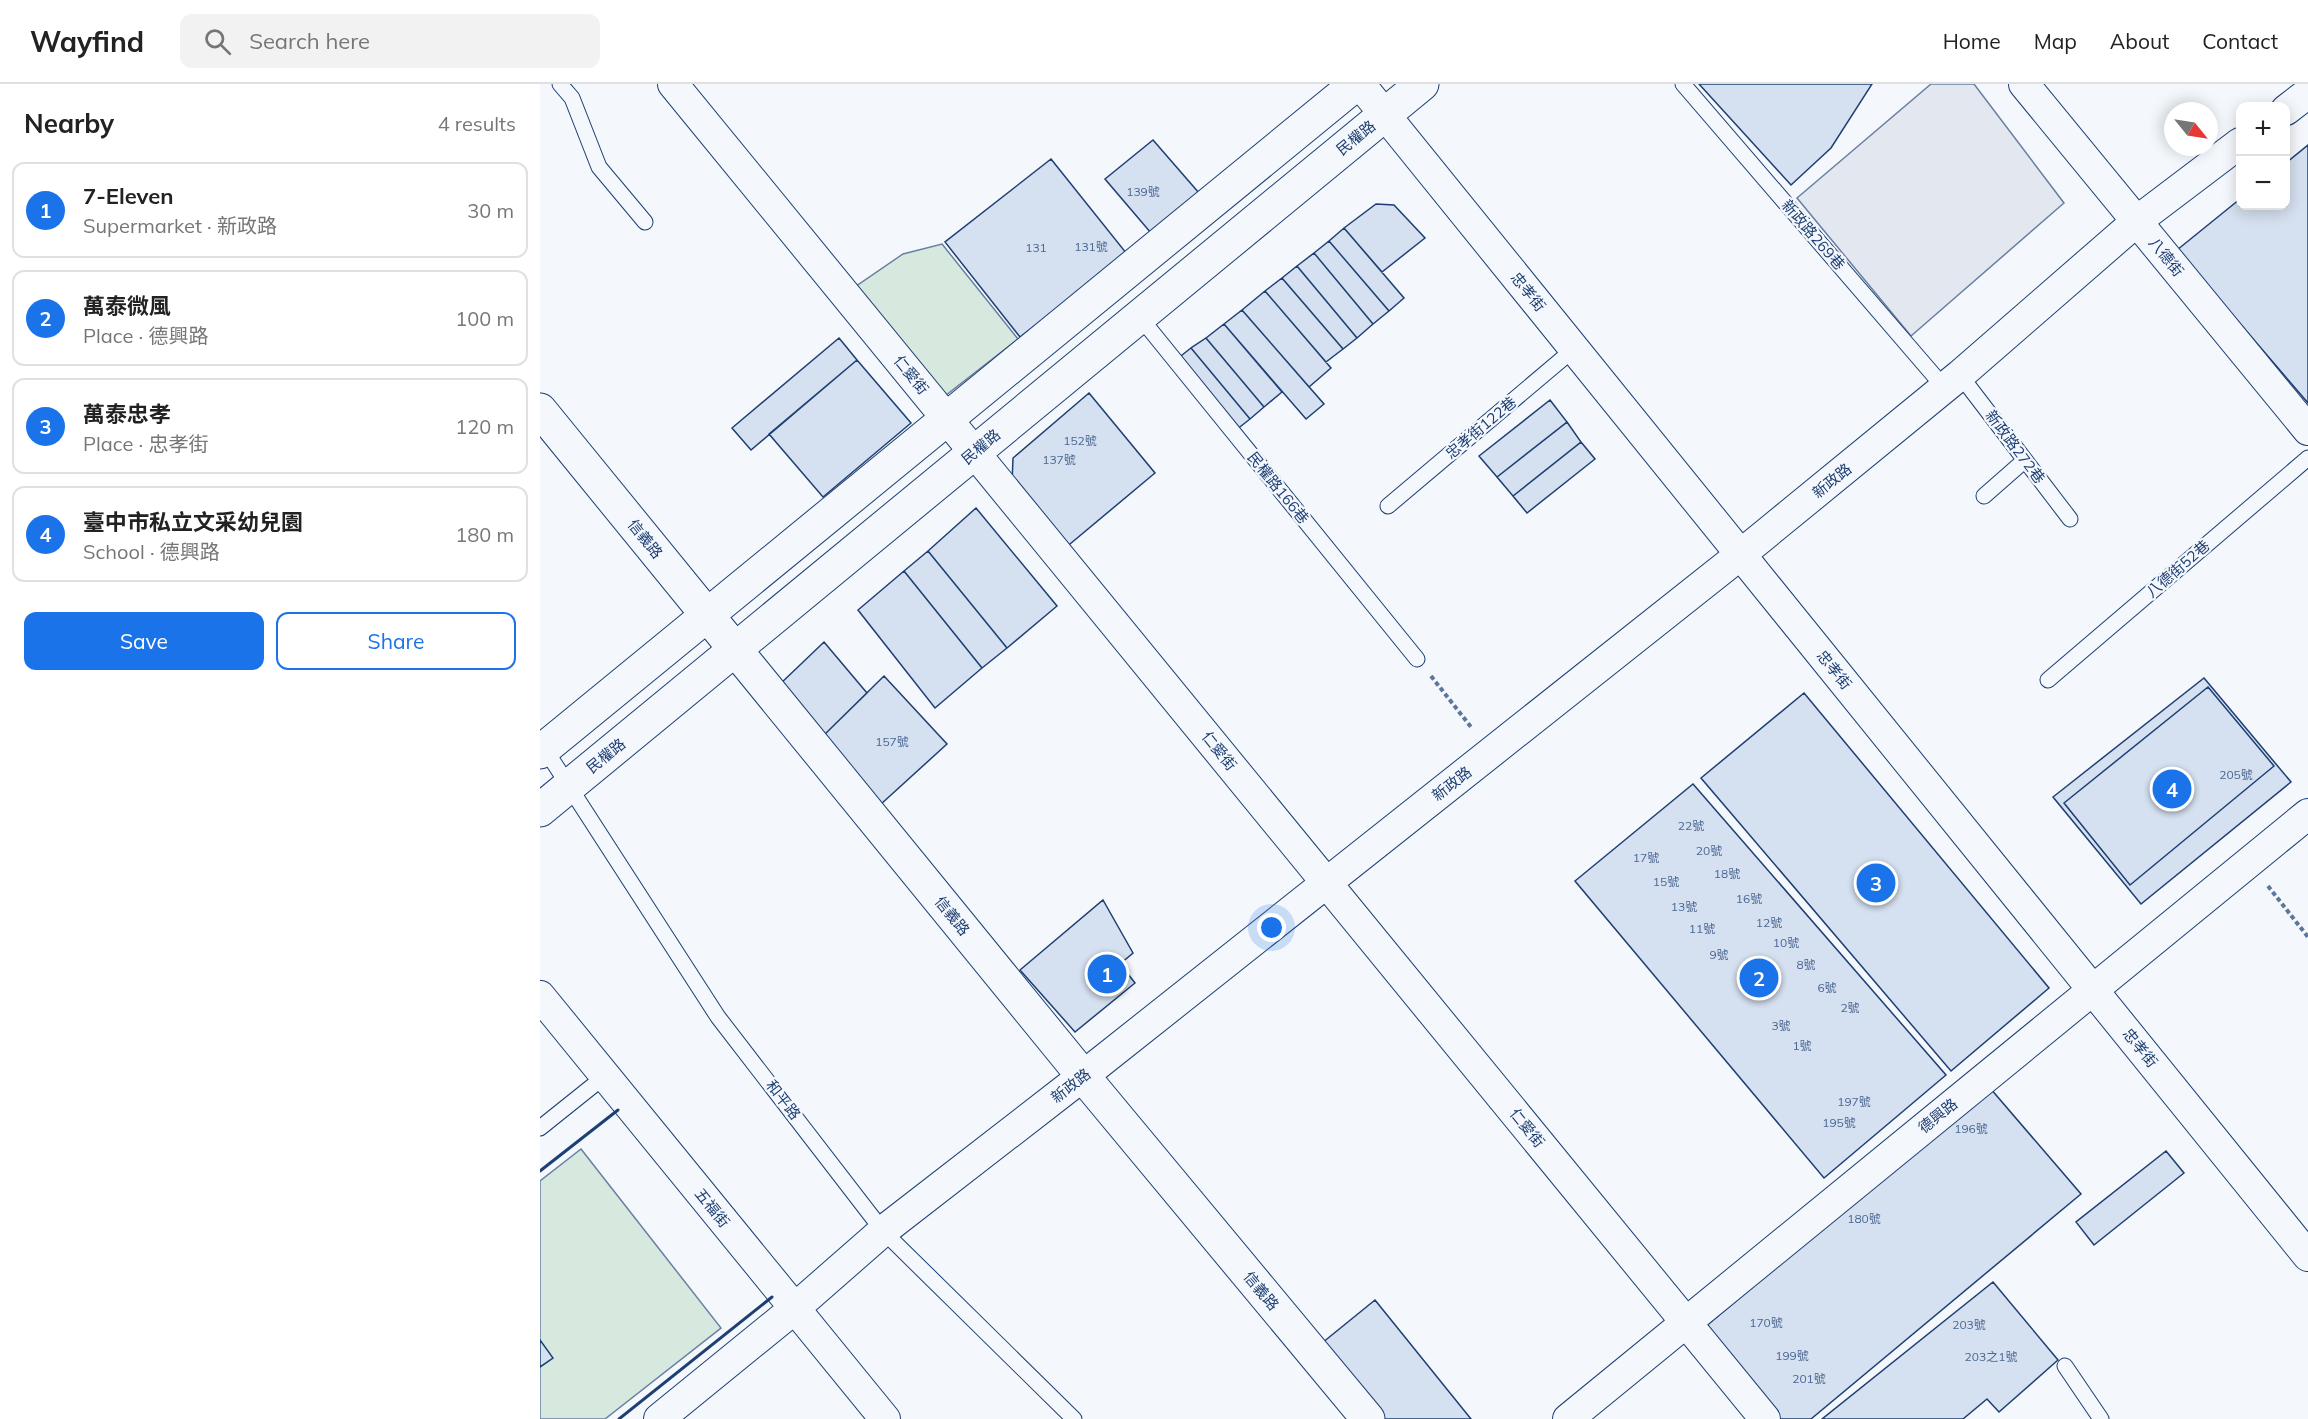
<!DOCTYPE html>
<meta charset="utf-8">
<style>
:root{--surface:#fff;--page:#f2f2f2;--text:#222;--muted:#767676;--line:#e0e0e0;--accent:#1a73e8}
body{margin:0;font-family:Mulish,"Noto Sans TC",sans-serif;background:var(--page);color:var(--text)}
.controls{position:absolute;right:18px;top:18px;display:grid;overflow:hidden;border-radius:12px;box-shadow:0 3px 15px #0003}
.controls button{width:54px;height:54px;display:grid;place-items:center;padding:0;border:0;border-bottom:2px solid var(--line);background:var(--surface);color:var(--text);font:30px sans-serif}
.compass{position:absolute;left:1624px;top:18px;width:54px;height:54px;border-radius:50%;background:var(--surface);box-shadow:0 3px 15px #0003;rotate:120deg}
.you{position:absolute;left:732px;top:844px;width:21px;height:21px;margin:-15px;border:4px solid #fff;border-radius:50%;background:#1a73e8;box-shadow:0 0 0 9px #1a73e833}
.badge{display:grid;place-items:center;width:39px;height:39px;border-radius:50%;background:var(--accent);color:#fff;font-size:20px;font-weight:700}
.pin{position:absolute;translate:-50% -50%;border:3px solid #fff;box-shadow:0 2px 6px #0006}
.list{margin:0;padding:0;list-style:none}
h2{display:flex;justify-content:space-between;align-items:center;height:78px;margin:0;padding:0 24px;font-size:26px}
h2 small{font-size:20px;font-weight:400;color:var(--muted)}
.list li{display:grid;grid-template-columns:39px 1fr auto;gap:18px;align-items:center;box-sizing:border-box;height:96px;margin:0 12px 12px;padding:0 12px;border:2px solid var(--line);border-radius:12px}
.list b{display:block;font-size:22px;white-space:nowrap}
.list p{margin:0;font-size:20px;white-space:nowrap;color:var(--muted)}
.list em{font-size:20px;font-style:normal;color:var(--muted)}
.actions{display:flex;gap:12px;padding:18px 24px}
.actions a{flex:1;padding:14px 0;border:2px solid var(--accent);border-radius:12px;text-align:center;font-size:21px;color:var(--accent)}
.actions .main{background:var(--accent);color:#fff}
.icon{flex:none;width:33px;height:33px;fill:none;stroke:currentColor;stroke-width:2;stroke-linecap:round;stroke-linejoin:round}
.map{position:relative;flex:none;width:1768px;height:1335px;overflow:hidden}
header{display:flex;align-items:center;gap:36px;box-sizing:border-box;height:84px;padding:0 30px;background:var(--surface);border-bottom:2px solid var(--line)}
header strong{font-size:28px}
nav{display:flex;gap:33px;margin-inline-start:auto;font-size:21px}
.search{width:420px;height:54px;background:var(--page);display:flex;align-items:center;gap:15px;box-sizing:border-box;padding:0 21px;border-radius:12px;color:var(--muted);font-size:22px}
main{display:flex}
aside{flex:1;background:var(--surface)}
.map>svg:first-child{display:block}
.green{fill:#d7e8df;stroke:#687fa3;stroke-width:1.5}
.parking{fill:#e3e8f0;stroke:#687fa3;stroke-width:1.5}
.building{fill:#d5e0f0;stroke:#1d3f73;stroke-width:1.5}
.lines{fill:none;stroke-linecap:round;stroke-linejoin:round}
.lane-casing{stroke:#1d3f73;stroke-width:17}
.street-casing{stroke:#1d3f73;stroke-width:32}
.secondary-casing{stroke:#1d3f73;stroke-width:35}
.path{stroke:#5e769c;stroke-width:4;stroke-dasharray:4.5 3;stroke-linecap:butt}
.lane{stroke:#f4f7fb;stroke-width:15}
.street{stroke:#f4f7fb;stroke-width:30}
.secondary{stroke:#f4f7fb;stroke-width:33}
.wall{stroke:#1d3f73;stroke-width:3}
.labels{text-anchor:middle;stroke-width:4.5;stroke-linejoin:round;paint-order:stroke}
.number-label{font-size:12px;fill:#4b6792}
.street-label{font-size:15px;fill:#1d3f73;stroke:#f4f7fb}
</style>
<header>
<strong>Wayfind</strong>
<div class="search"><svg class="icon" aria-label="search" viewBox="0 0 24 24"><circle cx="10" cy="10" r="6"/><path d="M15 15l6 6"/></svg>Search here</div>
<nav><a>Home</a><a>Map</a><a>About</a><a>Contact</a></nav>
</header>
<main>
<aside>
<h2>Nearby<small>4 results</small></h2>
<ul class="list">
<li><span class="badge">1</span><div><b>7-Eleven</b><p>Supermarket · 新政路</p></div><em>30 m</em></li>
<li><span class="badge">2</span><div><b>萬泰微風</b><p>Place · 德興路</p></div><em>100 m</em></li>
<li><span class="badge">3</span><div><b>萬泰忠孝</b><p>Place · 忠孝街</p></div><em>120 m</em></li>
<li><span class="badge">4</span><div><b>臺中市私立文采幼兒園</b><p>School · 德興路</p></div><em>180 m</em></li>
</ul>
<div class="actions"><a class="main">Save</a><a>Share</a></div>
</aside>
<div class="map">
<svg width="1768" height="1335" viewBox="0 0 1768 1335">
<rect width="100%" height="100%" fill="#f4f7fb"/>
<path class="green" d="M 402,160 L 478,255 L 401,315 L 312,205 L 363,170 Z
M 41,1065 L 181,1244 L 65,1335 L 0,1335 L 0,1097 Z"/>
<path class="parking" d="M 1391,0 L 1434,0 L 1524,119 L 1371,252 L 1257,114 Z"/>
<path class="building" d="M 1159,0 L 1332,0 L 1291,64 L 1251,101 Z
M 613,56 L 659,109 L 611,149 L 565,95 Z
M 1768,61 L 1768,319 L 1637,166 L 1700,115 L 1700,122 L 1746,122 L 1746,79 Z
M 511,75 L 587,170 L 480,253 L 405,158 Z
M 836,120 L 854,121 L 885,154 L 842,188 L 804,144 Z
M 804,144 L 864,214 L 849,227 L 789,157 Z
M 789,157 L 849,227 L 833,240 L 774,169 Z
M 774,169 L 833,240 L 817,254 L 757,182 Z
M 757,182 L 817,254 L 803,265 L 742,194 Z
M 742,194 L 803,265 L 786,278 L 725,207 Z
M 725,207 L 791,284 L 769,303 L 702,226 Z
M 702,226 L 784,320 L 766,335 L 684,240 Z
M 684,240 L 742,308 L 724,323 L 666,254 Z
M 299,254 L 317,276 L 211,366 L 192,344 Z
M 666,254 L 724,323 L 710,335 L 651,264 Z
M 651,264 L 710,335 L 696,346 L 637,275 Z
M 317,276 L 371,339 L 283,413 L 229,350 Z
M 549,309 L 615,389 L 524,465 L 472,400 L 473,374 Z
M 1010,316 L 1027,338 L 957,393 L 939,372 Z
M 1027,338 L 1041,358 L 973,412 L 957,393 Z
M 1041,358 L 1055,375 L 987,429 L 973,412 Z
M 436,424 L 517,522 L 467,564 L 388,467 Z
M 388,467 L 467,564 L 442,584 L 364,487 Z
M 364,487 L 442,584 L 395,624 L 318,526 Z
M 284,558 L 327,609 L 282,653 L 238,602 Z
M 344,592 L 407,660 L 340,721 L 282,653 Z
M 1664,594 L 1751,698 L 1601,820 L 1513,713 Z
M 1668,603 L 1734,682 L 1590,801 L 1524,719 Z
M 1264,609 L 1509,904 L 1411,987 L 1161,694 Z
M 1153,700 L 1406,991 L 1284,1094 L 1035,797 Z
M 563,816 L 593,869 L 580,880 L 595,899 L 535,948 L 480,886 Z
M 1450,1004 L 1541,1110 L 1271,1335 L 1239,1335 L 1165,1243 Z
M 1626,1067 L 1644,1089 L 1554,1161 L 1536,1138 Z
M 1453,1198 L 1518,1276 L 1459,1328 L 1447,1315 L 1423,1335 L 1282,1335 Z
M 835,1216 L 931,1335 L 844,1335 L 782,1259 Z
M 0,1256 L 13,1274 L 0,1283 Z"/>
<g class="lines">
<g class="lane-casing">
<path id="lane" d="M 20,0 L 32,14 L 59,83 L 105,138
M 1143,0 L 1403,302
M 599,232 L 877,575
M 1420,291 L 1530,435
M 1444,412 L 1485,376
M 848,422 L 1034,265
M 1508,596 L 1768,374
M 3,662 L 178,933 L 343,1147 L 534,1335
M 0,1044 L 65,992
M 1525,1282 L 1561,1335"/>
</g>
<g class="street-casing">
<path id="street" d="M 133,0 L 1225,1335
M 820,0 L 1768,1172
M 1484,0 L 1768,346
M 1746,26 L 1768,9
M 0,912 L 345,1335
M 119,1335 L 254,1225 L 343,1147 L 543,992 L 1200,471 L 1420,291 L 1597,137 L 1700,59
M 1028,1335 L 1768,730"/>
</g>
<g class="secondary-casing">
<path id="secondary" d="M 0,326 L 543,992 L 828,1335
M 0,668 L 816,0
M 0,726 L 882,0"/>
</g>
<path class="path" d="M 891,592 L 931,643
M 1728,802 L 1768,853"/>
<use href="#lane" class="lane"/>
<use href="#street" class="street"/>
<use href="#secondary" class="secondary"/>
<path class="wall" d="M 0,1087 L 78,1026
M 79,1335 L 232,1213"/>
</g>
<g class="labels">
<g class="number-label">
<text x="603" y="112">139號</text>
<text x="551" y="167">131號</text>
<text x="496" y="168">131</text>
<text x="540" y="361">152號</text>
<text x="519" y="380">137號</text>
<text x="352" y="662">157號</text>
<text x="1696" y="695">205號</text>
<text x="1151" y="746">22號</text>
<text x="1169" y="771">20號</text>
<text x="1106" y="778">17號</text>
<text x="1187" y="794">18號</text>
<text x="1126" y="802">15號</text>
<text x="1209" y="819">16號</text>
<text x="1144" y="827">13號</text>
<text x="1229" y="843">12號</text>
<text x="1162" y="849">11號</text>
<text x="1246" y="863">10號</text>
<text x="1179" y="875">9號</text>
<text x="1266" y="885">8號</text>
<text x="1287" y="908">6號</text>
<text x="1310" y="928">2號</text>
<text x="1241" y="946">3號</text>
<text x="1262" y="966">1號</text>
<text x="1314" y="1022">197號</text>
<text x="1299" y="1043">195號</text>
<text x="1431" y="1049">196號</text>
<text x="1324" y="1139">180號</text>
<text x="1226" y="1243">170號</text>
<text x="1429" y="1245">203號</text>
<text x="1252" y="1276">199號</text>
<text x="1451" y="1277">203之1號</text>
<text x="1269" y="1299">201號</text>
</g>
<g class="street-label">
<text transform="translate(816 54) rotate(-39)" y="5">民權路</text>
<text transform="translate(1273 151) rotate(49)" y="5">新政路269巷</text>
<text transform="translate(1626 173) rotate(51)" y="5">八德街</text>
<text transform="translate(988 208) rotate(51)" y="5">忠孝街</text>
<text transform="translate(371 291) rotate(51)" y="5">仁愛街</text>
<text transform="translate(941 344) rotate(-40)" y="5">忠孝街122巷</text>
<text transform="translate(441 363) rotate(-40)" y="5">民權路</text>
<text transform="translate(1475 363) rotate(53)" y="5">新政路272巷</text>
<text transform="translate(1292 397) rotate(-39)" y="5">新政路</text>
<text transform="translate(738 404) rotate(51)" y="5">民權路166巷</text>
<text transform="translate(105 455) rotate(51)" y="5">信義路</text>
<text transform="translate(1638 485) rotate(-41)" y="5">八德街52巷</text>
<text transform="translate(1294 586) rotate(51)" y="5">忠孝街</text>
<text transform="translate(679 667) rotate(51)" y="5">仁愛街</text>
<text transform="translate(66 672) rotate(-39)" y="5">民權路</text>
<text transform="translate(912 700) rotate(-38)" y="5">新政路</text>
<text transform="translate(412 832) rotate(51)" y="5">信義路</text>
<text transform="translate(1600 964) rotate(51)" y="5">忠孝街</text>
<text transform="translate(531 1002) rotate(-38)" y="5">新政路</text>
<text transform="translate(243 1016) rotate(52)" y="5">和平路</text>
<text transform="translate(1398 1032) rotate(-39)" y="5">德興路</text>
<text transform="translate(987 1044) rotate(51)" y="5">仁愛街</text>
<text transform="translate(172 1124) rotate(51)" y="5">五福街</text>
<text transform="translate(721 1207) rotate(50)" y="5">信義路</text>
</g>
</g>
</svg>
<div class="controls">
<button>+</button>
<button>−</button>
</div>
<svg class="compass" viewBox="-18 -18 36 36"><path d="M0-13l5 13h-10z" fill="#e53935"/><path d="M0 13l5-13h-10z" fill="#767676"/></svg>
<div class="you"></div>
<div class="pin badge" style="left:567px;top:890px">1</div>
<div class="pin badge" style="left:1219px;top:894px">2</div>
<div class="pin badge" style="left:1336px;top:799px">3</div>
<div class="pin badge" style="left:1632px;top:705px">4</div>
</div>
</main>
